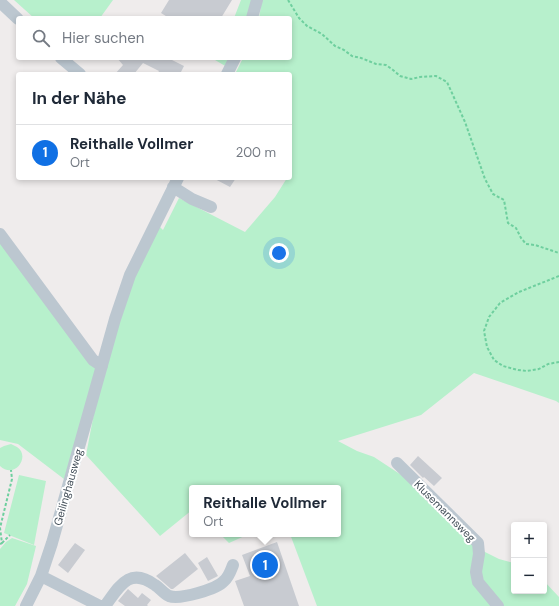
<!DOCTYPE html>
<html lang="de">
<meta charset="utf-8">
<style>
:root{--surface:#fff;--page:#f6f6f7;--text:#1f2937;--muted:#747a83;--line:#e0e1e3;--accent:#1070e4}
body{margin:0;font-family:"DM Sans",sans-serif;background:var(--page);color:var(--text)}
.controls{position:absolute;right:12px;bottom:12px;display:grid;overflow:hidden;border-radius:4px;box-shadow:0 2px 6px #0003}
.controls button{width:36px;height:36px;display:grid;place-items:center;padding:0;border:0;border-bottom:1px solid var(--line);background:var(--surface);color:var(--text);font:20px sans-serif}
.you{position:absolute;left:279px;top:253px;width:14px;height:14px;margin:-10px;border:3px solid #fff;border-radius:50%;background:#1a73e8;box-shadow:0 0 0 6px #1a73e833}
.badge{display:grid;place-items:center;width:26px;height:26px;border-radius:50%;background:var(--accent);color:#fff;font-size:13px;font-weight:700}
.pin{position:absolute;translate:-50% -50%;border:2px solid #fff;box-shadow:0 1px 4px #0006}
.popup{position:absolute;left:189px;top:485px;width:152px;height:52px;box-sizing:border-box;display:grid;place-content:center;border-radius:4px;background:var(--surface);filter:drop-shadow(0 1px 3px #0005);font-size:13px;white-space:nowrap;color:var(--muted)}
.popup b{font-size:15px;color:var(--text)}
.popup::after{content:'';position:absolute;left:50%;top:100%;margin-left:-8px;border:8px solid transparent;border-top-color:var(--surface)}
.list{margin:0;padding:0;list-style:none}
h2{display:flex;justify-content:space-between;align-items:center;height:52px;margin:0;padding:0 16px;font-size:17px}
h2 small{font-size:13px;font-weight:400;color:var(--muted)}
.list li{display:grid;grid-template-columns:26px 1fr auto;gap:12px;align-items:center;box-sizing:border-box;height:56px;padding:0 16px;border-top:1px solid var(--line)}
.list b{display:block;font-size:15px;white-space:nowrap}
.list p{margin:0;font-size:13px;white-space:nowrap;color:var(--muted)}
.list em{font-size:13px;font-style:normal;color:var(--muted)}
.icon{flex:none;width:22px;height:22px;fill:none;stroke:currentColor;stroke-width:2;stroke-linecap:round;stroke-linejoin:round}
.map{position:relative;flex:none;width:559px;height:606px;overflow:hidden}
.search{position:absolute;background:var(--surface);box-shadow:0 2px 6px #0003;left:16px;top:16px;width:276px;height:44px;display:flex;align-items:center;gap:10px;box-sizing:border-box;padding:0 14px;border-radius:4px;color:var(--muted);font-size:15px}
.panel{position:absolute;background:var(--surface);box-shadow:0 2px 6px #0003;left:16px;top:72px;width:276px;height:108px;border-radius:4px}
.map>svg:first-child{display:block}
.green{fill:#b7f0cc}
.building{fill:#c8cbd1}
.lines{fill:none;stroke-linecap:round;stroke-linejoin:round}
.path{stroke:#6ecf9e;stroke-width:2;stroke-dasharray:3 2;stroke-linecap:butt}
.minor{stroke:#bcc7d0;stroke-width:12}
.labels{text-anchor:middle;stroke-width:4;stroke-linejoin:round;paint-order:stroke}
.street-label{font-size:11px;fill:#44505a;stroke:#fff}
</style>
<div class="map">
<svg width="559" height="606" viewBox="0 0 559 606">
<rect width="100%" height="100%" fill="#efecec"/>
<path class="green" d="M 14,0 L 113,0 L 100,18 L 34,18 Z
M 241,0 L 255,0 L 250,18 L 234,18 Z
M 262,0 L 559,0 L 559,403 L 556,401 L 474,373 L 421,415 L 338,441 L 357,451 L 374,457 L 412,482 L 483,551 L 499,559 L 514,563 L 514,591 L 544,591 L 544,581 L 559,597 L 559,606 L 317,606 L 290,534 L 338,534 L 338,488 L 192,488 L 192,510 L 160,536 L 86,455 L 103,366 L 115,320 L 157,224 L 163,230 L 179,198 L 245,232 L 275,197 L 287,178 L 290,178 L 290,74 L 235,74 L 243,58 L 290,58 L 290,18 L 259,18 Z
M 216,58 L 231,58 L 227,67 L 215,60 Z
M 0,242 L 101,368 L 64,479 L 18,444 L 0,440 Z
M 11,444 C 13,445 15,446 17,447 C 31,456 15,480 0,466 L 0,448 L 4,446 Z
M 19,475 L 46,481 L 34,545 L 4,533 Z
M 220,534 L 249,534 L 229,543 Z
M 12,538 L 36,546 L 27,584 L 15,606 L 0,606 L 0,549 L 6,542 Z"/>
<path class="building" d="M 169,0 L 232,0 L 221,18 L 169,18 L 161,13 Z
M 117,58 L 168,58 L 184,66 L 180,74 L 157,74 L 159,71 L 143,63 L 134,74 L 115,74 L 123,65 Z
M 213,178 L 236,178 L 230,187 Z
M 418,456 L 442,478 L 434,486 L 424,477 L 423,478 L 410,465 Z
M 277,542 L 299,606 L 244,606 L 235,581 L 250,576 L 242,555 Z
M 75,543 L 85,550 L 68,573 L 58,565 Z
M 185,553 L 198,569 L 173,589 L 171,589 L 156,576 Z
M 207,557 L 218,576 L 208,581 L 198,563 Z
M 128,589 L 138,598 L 142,593 L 151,600 L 147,605 L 148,606 L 125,606 L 118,601 Z"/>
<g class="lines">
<path class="path" d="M 288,0 L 299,18 L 307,26 L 322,34 L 335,46 L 344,50 L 352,56 L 361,58 L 376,64 L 386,65 L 393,70 L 400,76 L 411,79 L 420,77 L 436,76 L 447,82 L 465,122 L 485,179 L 493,194 L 504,200 L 508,223 L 516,228 L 521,238 L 526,244 L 535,245 L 559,253
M 559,276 L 519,292 L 500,303 L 489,317 L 484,331 L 487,347 L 494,360 L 503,366 L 518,370 L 527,371 L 539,369 L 548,364 L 559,362
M 2,543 L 10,535
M 0,544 L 2,543 L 0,528 L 12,479 L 11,470"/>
<path class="minor" d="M 0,2 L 18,19
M 252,18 L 257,0
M 61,58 L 80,74
M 227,74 L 235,58
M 173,187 L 192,199 L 211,207
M 0,234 L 93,360 L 102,366
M 397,463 L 478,543 L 479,554 L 476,572 L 478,582 L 498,606
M 41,576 L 100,606
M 26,606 L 41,576 L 52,543 L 115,319 L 130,275 L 178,178
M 105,606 C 119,587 129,566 155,585 C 160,588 164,594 169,596 C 180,600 217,589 224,581 C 229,577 231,570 233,565"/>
</g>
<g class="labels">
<g class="street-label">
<text transform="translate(68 487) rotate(-74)" y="4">Geilinghausweg</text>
<text transform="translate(445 511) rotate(45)" y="4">Klusemannsweg</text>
</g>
</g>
</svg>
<div class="controls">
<button>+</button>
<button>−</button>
</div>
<div class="you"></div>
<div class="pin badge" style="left:265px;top:565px">1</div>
<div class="popup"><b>Reithalle Vollmer</b>Ort</div>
<div class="search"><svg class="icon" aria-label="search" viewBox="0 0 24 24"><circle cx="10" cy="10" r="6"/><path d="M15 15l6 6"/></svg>Hier suchen</div>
<section class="panel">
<h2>In der Nähe<small></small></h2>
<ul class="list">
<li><span class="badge">1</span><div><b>Reithalle Vollmer</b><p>Ort</p></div><em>200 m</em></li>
</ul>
</section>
</div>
